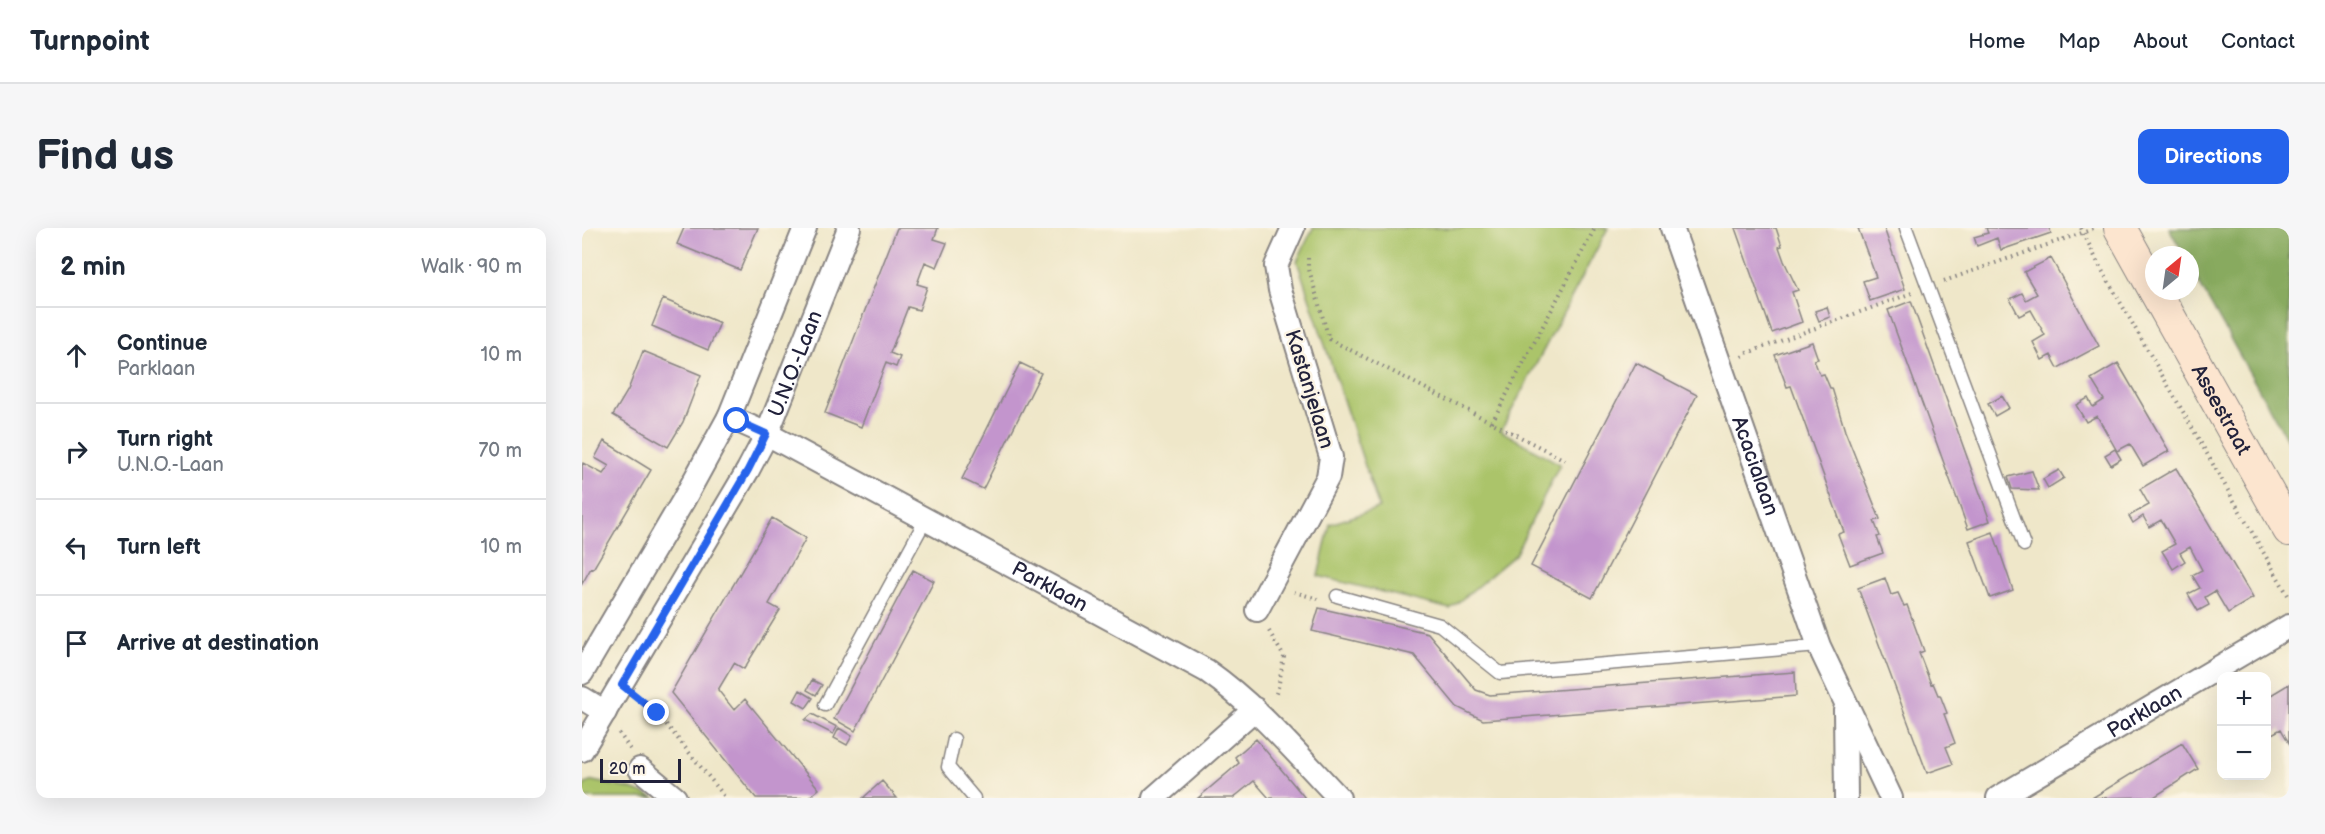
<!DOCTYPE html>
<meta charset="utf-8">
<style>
:root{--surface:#fff;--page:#f6f6f7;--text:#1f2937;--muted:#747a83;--line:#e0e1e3;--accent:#2563eb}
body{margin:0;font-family:"Balsamiq Sans",sans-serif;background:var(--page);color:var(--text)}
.controls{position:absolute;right:18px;bottom:18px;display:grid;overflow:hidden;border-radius:12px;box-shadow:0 6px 24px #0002}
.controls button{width:54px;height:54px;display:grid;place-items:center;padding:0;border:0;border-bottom:2px solid var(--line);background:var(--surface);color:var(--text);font:30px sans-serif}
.compass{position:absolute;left:1563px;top:18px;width:54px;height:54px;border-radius:50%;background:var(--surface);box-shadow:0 6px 24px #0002;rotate:29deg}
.scale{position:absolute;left:18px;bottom:15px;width:81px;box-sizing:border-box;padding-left:6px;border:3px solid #22223b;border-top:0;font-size:16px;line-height:21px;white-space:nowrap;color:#22223b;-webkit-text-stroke:4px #fcf5e5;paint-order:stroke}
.stop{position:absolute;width:18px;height:18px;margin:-14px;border:4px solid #2563eb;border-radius:50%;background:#fff}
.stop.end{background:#2563eb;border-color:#fff;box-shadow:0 2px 6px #0008}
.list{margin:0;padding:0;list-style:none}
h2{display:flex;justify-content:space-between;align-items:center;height:78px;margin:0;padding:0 24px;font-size:26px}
h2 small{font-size:20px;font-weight:400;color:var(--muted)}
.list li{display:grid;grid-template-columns:39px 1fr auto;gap:18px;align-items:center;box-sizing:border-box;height:96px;padding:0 24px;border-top:2px solid var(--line)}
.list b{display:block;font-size:22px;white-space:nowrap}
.list p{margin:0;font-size:20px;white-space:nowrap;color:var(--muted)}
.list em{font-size:20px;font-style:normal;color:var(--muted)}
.icon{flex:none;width:33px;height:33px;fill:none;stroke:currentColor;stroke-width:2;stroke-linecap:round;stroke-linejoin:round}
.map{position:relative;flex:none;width:1707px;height:570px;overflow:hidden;border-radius:12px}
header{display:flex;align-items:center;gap:36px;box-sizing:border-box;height:84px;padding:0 30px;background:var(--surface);border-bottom:2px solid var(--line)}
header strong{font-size:28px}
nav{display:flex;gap:33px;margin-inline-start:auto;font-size:21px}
.intro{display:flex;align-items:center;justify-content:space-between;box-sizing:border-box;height:144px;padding:0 36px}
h1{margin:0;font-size:42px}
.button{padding:15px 27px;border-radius:12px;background:var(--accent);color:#fff;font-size:21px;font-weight:700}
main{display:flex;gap:36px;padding:0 36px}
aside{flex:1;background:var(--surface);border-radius:12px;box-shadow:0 6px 24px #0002}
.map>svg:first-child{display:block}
.green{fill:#abc46a;stroke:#667352;stroke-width:1.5}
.forest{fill:#88aa5e;stroke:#55664c;stroke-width:1.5}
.building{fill:#c395cd}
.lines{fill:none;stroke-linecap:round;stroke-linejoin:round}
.lane-casing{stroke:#888482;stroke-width:15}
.street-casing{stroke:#888482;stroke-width:26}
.secondary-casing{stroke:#888482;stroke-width:34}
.path{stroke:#888482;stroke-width:4;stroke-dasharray:1.5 4.5;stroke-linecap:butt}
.lane{stroke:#fff;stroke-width:12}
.street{stroke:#fff;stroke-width:22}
.secondary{stroke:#fce5cf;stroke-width:32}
.route{stroke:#2563eb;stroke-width:8}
.labels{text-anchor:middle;stroke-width:5;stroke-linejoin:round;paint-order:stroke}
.street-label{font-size:21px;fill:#22223b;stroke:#fcf5e5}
</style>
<header>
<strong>Turnpoint</strong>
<nav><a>Home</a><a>Map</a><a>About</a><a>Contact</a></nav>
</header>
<div class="intro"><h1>Find us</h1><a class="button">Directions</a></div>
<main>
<aside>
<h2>2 min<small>Walk · 90 m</small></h2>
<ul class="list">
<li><svg class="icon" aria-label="ahead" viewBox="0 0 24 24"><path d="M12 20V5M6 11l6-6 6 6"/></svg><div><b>Continue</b><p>Parklaan</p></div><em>10 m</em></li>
<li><svg class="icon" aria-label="right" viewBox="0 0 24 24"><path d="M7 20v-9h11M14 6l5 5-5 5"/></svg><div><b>Turn right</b><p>U.N.O.-Laan</p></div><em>70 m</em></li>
<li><svg class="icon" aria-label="left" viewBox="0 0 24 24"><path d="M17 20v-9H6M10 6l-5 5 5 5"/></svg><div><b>Turn left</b></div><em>10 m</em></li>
<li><svg class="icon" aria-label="arrive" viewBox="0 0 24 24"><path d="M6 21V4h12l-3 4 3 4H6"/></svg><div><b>Arrive at destination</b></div></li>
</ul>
</aside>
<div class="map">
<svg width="1707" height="570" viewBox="0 0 1707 570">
<rect width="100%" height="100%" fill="#fcf5e5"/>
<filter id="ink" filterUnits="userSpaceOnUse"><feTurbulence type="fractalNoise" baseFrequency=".0167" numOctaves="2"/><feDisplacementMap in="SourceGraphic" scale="12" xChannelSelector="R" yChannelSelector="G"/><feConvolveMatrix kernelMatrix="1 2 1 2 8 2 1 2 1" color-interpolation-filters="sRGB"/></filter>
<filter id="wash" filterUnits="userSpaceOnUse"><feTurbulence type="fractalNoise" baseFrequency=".008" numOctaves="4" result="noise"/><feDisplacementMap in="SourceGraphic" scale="24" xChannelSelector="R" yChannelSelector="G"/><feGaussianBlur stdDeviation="1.35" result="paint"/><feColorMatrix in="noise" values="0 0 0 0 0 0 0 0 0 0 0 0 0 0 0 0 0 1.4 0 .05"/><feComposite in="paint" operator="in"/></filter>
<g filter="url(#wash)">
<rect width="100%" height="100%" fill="#efe7c9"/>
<path class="green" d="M 731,0 L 1026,0 L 919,203 L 978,236 L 933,327 L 868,381 L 736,348 L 748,296 L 797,280 L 715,33 Z
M 11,553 L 49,561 L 73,570 L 0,570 C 0,559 0,556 11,553 Z"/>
<path class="forest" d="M 1587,0 L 1707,0 L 1707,215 L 1608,39 L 1608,27 L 1602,27 Z"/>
<g id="blocks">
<path class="building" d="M 102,0 L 176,0 L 158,42 L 95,16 Z
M 315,0 L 356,0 L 352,11 L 365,15 L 355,39 L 343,34 L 335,56 L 345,59 L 337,82 L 326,79 L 308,125 L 318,129 L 314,139 L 304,135 L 279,199 L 243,185 Z
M 1153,0 L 1194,0 L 1200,18 L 1197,19 L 1202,33 L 1216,62 L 1210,64 L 1220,94 L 1190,105 Z
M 1276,0 L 1302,0 L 1323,61 L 1288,73 L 1281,53 L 1294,49 Z
M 1404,0 L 1467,0 L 1469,5 L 1419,22 L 1415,10 L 1395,18 L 1392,9 L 1406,5 Z
M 1469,30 L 1517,118 L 1476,140 L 1469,127 L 1460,132 L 1451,114 L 1463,107 L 1449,82 L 1437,88 L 1428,71 L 1440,65 L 1444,72 L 1455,66 L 1442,44 Z
M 81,71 L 138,95 L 126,122 L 70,98 Z
M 1329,73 L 1408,293 L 1386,301 L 1306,82 Z
M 1245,79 L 1248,89 L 1237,93 L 1233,83 Z
M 1230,114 L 1236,131 L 1232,132 L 1238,147 L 1242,146 L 1248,160 L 1250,160 L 1263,203 L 1298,291 L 1292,293 L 1298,308 L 1295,309 L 1301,325 L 1268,337 L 1256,306 L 1262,304 L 1209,158 L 1205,159 L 1193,127 Z
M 61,123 L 119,147 L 101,194 L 86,219 L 31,187 L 46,162 Z
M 438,135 L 459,145 L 401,261 L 380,251 Z
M 1054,135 L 1115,167 L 1010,370 L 949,338 Z
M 1536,135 L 1587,223 L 1561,238 L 1548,216 L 1535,223 L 1515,188 L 1504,194 L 1494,177 L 1506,170 L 1511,179 L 1522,172 L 1509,151 Z
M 1420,168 L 1427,180 L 1413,188 L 1406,176 Z
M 22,213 L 69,242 L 11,341 L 9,340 L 0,356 L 0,238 L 1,235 L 21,246 L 27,238 L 13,230 Z
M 1533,221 L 1539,231 L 1529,237 L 1523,227 Z
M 1594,240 L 1671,370 L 1646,385 L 1633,363 L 1623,369 L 1627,377 L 1616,383 L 1606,366 L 1618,360 L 1610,347 L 1620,342 L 1608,319 L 1598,325 L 1603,333 L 1591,341 L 1580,323 L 1593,316 L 1579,292 L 1567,299 L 1561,288 L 1551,295 L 1547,288 L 1567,277 L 1558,261 Z
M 1477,242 L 1482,250 L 1466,260 L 1461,251 Z
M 1450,243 L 1457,262 L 1430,261 L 1426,249 Z
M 190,290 L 224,310 L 187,376 L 198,382 L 162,441 L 152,435 L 136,462 L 152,482 L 163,471 L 237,561 L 226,570 L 174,570 L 89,465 Z
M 1411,304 L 1431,362 L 1408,370 L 1387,313 Z
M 331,342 L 352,353 L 273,503 L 252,491 Z
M 1303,350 L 1309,367 L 1316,365 L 1322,378 L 1325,377 L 1342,423 L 1337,425 L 1349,456 L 1351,455 L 1356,467 L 1358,467 L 1365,485 L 1362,486 L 1373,515 L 1364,519 L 1371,536 L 1345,545 L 1276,360 Z
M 737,380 L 846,405 L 894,462 L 908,467 L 1213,444 L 1214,468 L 901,492 L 875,479 L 832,427 L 730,403 Z
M 230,452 L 240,457 L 234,467 L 225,462 Z
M 1707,456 L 1707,515 L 1699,501 L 1688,507 L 1684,501 L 1684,485 L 1687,483 L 1684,479 L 1684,470 Z
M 218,462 L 231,470 L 224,480 L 212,473 Z
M 230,486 L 255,499 L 251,506 L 223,492 Z
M 257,500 L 270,508 L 265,517 L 252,510 Z
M 674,511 L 723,570 L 687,570 L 672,553 L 651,570 L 616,570 L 657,535 L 653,529 Z
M 1600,515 L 1616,541 L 1572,569 L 1510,570 Z
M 300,553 L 315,570 L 281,570 Z"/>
</g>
</g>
<g filter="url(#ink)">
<use href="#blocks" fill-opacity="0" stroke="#888482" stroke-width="1.5"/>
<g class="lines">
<g class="lane-casing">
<path id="lane" d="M 1324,0 L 1442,317
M 755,368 L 858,397 L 918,445 L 1237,418
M 243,477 L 344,291
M 372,511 L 366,539 L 392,570"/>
</g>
<g class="street-casing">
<g id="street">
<path id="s1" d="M 1090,0 L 1237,418 L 1309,570"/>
<path id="s2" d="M 147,189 L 185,206 L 625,443 C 675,478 715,526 757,570"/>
<path d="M 675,382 L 746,249 L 749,229 L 698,62 L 694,38 L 711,0"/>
<path d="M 0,445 L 101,273 L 147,189 L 223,0"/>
<path d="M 0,470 L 23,484"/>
<path d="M 1263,482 L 1264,570"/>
<path id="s3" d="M 0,522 L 166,242 L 185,206 L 267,0"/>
<path d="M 58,541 L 93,570"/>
<path d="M 572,570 L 673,481"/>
<path id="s4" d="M 1416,570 L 1707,398"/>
</g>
</g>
<g class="secondary-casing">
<g id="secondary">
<path d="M 1538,0 L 1572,61"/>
<path id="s5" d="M 1573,63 L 1707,302"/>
</g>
</g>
<path class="path" d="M 1499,0 L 1517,37 L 1707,369
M 726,30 L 726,38 L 747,111 L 983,232
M 1362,53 L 1511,1
M 1160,129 L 1165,125 L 1330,65
M 910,194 L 1013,0
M 712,364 L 736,371
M 687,403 L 702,429 L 696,460 L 693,468
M 58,472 L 75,485 L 144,570
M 37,505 L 48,521"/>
<use href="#lane" class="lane"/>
<use href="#street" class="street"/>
<use href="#secondary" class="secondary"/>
</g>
</g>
<g class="lines" filter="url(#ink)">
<path class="route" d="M 75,485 L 40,457 L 166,242 L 184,206 L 155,193"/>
</g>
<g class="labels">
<g class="street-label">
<text dy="7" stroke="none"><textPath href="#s3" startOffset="442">U.N.O.-Laan</textPath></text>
<text transform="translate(728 161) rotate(73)" y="7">Kastanjelaan</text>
<text dy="7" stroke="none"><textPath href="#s5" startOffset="136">Assestraat</textPath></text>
<text dy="7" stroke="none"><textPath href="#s1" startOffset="252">Acacialaan</textPath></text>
<text dy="7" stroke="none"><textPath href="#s2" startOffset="363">Parklaan</textPath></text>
<text dy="7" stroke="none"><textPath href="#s4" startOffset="170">Parklaan</textPath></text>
</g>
</g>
</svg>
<div class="controls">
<button>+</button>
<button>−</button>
</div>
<svg class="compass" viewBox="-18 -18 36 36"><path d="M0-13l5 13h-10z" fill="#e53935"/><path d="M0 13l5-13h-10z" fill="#747a83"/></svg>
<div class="scale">20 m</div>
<div class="stop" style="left:155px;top:193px"></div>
<div class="stop end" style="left:75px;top:485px"></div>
</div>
</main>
